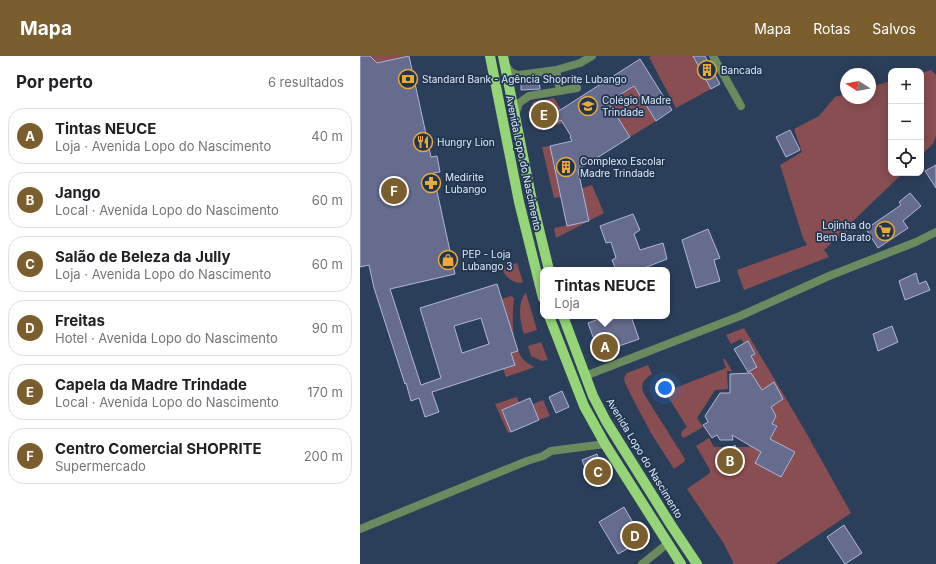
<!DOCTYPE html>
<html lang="pt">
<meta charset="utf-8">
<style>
:root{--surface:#fff;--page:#f2f2f2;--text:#202124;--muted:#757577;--line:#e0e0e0;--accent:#7b5e2e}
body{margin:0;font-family:Inter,sans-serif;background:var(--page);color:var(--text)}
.controls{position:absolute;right:12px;top:12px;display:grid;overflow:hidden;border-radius:8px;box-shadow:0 2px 10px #0003}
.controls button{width:36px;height:36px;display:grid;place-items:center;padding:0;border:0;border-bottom:1px solid var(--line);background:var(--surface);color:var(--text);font:20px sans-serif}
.compass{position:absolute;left:480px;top:12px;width:36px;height:36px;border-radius:50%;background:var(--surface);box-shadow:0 2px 10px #0003;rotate:281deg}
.you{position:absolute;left:305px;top:332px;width:14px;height:14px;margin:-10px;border:3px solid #fff;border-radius:50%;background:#1a73e8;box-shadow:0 0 0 6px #1a73e833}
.badge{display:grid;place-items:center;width:26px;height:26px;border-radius:50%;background:var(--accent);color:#fff;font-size:13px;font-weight:700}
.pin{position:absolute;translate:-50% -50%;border:2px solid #fff;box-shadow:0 1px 4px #0006}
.popup{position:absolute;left:180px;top:211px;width:130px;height:52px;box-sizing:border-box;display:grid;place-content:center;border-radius:8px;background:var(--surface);filter:drop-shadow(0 1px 3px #0005);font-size:13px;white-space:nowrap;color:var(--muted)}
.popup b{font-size:15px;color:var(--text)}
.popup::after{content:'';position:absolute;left:50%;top:100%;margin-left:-8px;border:8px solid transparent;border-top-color:var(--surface)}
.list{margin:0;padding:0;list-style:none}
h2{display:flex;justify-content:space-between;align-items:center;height:52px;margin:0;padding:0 16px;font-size:17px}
h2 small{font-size:13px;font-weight:400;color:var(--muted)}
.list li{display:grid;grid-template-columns:26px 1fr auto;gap:12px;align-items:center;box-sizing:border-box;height:56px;margin:0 8px 8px;padding:0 8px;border:1px solid var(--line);border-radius:16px}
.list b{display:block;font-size:15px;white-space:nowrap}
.list p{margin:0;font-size:13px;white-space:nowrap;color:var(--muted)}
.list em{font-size:13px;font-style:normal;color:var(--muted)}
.icon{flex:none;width:22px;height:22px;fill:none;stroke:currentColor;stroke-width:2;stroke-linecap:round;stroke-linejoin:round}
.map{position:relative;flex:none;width:576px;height:508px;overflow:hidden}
header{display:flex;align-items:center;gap:24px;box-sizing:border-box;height:56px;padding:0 20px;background:var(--accent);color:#fff}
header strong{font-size:19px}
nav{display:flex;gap:22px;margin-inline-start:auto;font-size:14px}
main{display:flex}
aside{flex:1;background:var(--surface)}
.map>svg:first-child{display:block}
.green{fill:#884e51;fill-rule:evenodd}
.building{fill:#656c8d;stroke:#afb6db;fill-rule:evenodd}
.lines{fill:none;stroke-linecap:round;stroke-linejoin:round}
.street{stroke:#6b8a5e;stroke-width:8}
.primary{stroke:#95d477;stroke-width:10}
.labels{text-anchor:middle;stroke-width:3.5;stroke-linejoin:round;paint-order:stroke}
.poi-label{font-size:10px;fill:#e0edfe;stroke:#22354f;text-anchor:start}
.street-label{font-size:10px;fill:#e0edfe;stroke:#22354f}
</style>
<header>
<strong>Mapa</strong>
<nav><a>Mapa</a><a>Rotas</a><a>Salvos</a></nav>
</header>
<main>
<aside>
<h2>Por perto<small>6 resultados</small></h2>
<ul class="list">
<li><span class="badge">A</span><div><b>Tintas NEUCE</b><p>Loja · Avenida Lopo do Nascimento</p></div><em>40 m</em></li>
<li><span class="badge">B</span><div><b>Jango</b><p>Local · Avenida Lopo do Nascimento</p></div><em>60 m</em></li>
<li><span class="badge">C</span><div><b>Salão de Beleza da Jully</b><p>Loja · Avenida Lopo do Nascimento</p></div><em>60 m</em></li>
<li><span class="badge">D</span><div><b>Freitas</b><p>Hotel · Avenida Lopo do Nascimento</p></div><em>90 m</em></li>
<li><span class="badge">E</span><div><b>Capela da Madre Trindade</b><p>Local · Avenida Lopo do Nascimento</p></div><em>170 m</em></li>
<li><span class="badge">F</span><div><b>Centro Comercial SHOPRITE</b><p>Supermercado</p></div><em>200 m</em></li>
</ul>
</aside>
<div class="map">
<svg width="576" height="508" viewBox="0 0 576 508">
<rect width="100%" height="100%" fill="#2c3f5a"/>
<path class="green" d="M 10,0 L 43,0 L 44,1 L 17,7 Z
M 292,0 L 333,0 L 351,33 L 316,52 L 289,1 Z
M 571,14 L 576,19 L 576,80 L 573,88 L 561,99 L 561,17 Z
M 531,25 L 531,117 L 543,117 L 493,165 L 482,185 L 478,180 L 464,194 L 469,201 L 384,234 L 377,214 L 447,189 L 443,182 L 420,109 L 442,96 L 434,73 L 459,60 L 475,41 L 486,38 L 486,42 L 510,42 L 510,31 Z
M 274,30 L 296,65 L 270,81 L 248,46 Z
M 194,42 L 204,58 L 203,67 L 179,74 L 173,71 L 168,56 L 173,46 ZM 183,48 L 189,49 L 198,66 L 188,71 L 177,71 L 177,66 C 172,59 174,51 183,48 Z
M 190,90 L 201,141 L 194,142 L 182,91 Z
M 232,129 L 244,157 L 196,182 L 194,172 L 229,165 L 222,132 Z
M 157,207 L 163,226 L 160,227 C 150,225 145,220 141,211 Z
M 166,237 L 177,274 L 164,278 C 160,268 157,245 166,237 Z
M 151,240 L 153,241 L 154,243 C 152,262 151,285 162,302 C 165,306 170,309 175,311 L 146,321 L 143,313 L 155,309 L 151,297 L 158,294 L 142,243 Z
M 384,272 L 444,373 L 491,457 L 415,508 L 373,508 L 373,506 L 364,488 L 327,433 L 350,417 L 350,414 L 336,390 L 349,382 L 354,391 L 389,391 L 390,389 L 401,396 L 395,407 L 421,421 L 435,397 L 410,383 L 417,371 L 412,368 L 416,360 L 407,345 L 411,342 L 415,349 L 423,343 L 414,327 L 402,334 L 395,323 L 387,323 L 387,317 L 390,315 L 384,304 L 395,297 L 388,285 L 384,287 L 381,283 L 371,288 L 366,279 Z
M 181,286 L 188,304 L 182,305 L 171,300 L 168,290 Z
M 363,303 L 365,303 L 372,315 L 367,315 L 368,333 L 355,334 L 337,362 L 343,371 L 324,382 L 321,380 L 322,375 L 327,371 L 305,336 L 366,312 Z
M 288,309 L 292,318 C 283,324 280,328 284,338 L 325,403 L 324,406 L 314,413 L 291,377 L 274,345 L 265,327 L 264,322 L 267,317 Z
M 157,341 L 159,347 L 142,354 L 151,376 L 148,377 L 135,348 Z
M 183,344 L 190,360 L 179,364 L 173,348 Z"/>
<path class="building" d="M 0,0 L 10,0 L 17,7 L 49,0 L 71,101 L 77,100 L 80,116 L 73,117 L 95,218 L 30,233 L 61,329 L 81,322 L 60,252 L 137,228 L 158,295 L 151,297 L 155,309 L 72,336 L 79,356 L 65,361 L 59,342 L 51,345 L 46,327 L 45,328 L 14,232 L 9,209 L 0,211 ZM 121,262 L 129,288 L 102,297 L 94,270 Z
M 333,0 L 345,0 L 360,28 L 351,33 Z
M 280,3 L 312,54 L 296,65 L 274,30 L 248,46 L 270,81 L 218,114 L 229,165 L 207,170 L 190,90 L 212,85 L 210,81 L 211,80 L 201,64 L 188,71 L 176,71 L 177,66 L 174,60 L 175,54 L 180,49 L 184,48 L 189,49 L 197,56 Z
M 179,23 L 180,33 L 161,34 L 161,24 Z
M 430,74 L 440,94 L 426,101 L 416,81 Z
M 576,109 L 576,132 L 565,115 Z
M 550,137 L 561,150 L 543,165 L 548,172 L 518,192 L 506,173 L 541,149 L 539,146 Z
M 273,158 L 280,174 L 274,178 L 280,194 L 303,187 L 307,203 L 279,214 L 256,214 L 252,204 L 256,202 L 251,186 L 246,187 L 240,170 Z
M 348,173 L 360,202 L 354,204 L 360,225 L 336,232 L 322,184 Z
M 556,217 L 559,228 L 566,225 L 570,234 L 545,244 L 539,225 Z
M 247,260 L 271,260 L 279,283 L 239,297 L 228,267 Z
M 532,270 L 538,286 L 518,295 L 513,278 Z
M 388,285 L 395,298 L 391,300 L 397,311 L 388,316 L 374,293 Z
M 391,317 L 402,334 L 414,326 L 423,343 L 411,351 L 416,360 L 412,368 L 417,370 L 410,383 L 435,396 L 421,421 L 395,407 L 401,396 L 372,379 L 373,384 L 360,384 L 357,379 L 352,382 L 343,369 L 348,366 L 345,360 L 360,337 L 370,337 L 370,318 Z
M 202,335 L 209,351 L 196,357 L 189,341 Z
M 170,342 L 179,364 L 151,376 L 142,354 Z
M 375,389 L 379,403 L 379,406 L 376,411 L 368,412 L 362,407 L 362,401 L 363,398 Z
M 237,398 L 244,416 L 229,422 L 222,404 Z
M 264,451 L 283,484 L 258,498 L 239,466 Z
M 484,469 L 502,497 L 485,508 L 467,481 Z"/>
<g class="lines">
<path class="street" d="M 353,0 L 381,50
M 146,10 L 152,17 L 159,19 L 196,14 L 220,7 L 232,0
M 196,14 L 200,35
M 155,59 L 159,47 L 169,40 L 217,32
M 225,320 L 380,260 L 469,220 L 556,186 L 576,176
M 0,473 L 167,405 L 183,400 L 191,395 L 245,388
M 282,508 L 307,488"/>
<path class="primary" d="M 130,0 L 159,146 L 183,242
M 143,0 L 171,140 L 189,214
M 189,260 L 224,350 L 245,388 L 321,508
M 203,260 L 233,340 L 246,365 L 311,469 L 337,508"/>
</g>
<defs>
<g id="building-ring" transform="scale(1)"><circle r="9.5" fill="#22354f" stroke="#eba93a" stroke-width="1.5"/><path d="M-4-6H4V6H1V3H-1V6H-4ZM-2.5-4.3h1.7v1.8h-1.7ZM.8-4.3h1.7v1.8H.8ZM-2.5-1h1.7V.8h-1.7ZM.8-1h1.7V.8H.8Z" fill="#eba93a"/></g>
<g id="bank-ring" transform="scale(1)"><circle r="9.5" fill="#22354f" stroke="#eba93a" stroke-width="1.5"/><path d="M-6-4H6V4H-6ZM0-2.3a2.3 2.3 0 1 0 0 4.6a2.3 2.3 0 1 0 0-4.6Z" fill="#eba93a"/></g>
<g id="school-ring" transform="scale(1)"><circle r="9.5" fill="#22354f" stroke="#eba93a" stroke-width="1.5"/><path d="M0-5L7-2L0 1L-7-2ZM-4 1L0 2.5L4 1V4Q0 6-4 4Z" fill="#eba93a"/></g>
<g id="restaurant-ring" transform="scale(1)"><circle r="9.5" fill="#22354f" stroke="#eba93a" stroke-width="1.5"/><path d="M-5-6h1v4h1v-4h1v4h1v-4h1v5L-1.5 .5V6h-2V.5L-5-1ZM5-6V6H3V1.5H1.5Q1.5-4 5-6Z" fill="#eba93a"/></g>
<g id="pharmacy-ring" transform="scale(1)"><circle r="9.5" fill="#22354f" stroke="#eba93a" stroke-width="1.5"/><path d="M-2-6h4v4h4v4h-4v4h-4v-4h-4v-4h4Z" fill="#eba93a"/></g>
<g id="supermarket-ring" transform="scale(1)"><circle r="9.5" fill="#22354f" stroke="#eba93a" stroke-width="1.5"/><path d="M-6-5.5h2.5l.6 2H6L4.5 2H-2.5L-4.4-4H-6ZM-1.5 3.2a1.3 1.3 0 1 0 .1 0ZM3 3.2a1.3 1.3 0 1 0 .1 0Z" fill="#eba93a"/></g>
<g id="shop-ring" transform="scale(1)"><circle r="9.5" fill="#22354f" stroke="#eba93a" stroke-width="1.5"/><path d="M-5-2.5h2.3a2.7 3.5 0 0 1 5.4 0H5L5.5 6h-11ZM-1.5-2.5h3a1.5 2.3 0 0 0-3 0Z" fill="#eba93a"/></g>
</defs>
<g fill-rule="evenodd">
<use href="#building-ring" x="347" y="14"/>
<use href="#bank-ring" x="48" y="23"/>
<use href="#school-ring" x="228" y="50"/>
<use href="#restaurant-ring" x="63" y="86"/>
<use href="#building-ring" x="206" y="111"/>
<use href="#pharmacy-ring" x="71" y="127"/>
<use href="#supermarket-ring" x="525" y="175"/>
<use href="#shop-ring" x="88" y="204"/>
</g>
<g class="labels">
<g class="poi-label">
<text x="361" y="18">Bancada</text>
<text x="62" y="27">Standard Bank - Agência Shoprite Lubango</text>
<text x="242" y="48">Colégio Madre<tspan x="242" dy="12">Trindade</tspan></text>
<text x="77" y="90">Hungry Lion</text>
<text x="220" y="109">Complexo Escolar<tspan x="220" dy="12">Madre Trindade</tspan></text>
<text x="85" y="125">Medirite<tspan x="85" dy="12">Lubango</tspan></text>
<text x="511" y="173" text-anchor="end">Lojinha do<tspan x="511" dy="12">Bem Barato</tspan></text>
<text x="102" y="202">PEP - Loja<tspan x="102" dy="12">Lubango 3</tspan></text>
</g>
<g class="street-label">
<text transform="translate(164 107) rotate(78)" y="4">Avenida Lopo do Nascimento</text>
<text transform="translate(285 402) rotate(59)" y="4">Avenida Lopo do Nascimento</text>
</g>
</g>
</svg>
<div class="controls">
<button>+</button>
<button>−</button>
<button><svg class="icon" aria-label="locate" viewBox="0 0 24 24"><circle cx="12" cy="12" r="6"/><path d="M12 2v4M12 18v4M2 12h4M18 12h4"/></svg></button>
</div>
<svg class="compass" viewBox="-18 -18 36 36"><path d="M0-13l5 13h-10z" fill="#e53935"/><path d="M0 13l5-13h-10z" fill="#757577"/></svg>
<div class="you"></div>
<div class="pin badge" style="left:245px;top:291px">A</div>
<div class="popup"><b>Tintas NEUCE</b>Loja</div>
<div class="pin badge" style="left:370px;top:405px">B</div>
<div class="pin badge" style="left:238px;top:416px">C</div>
<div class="pin badge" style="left:275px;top:480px">D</div>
<div class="pin badge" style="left:184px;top:59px">E</div>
<div class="pin badge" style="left:34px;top:135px">F</div>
</div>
</main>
